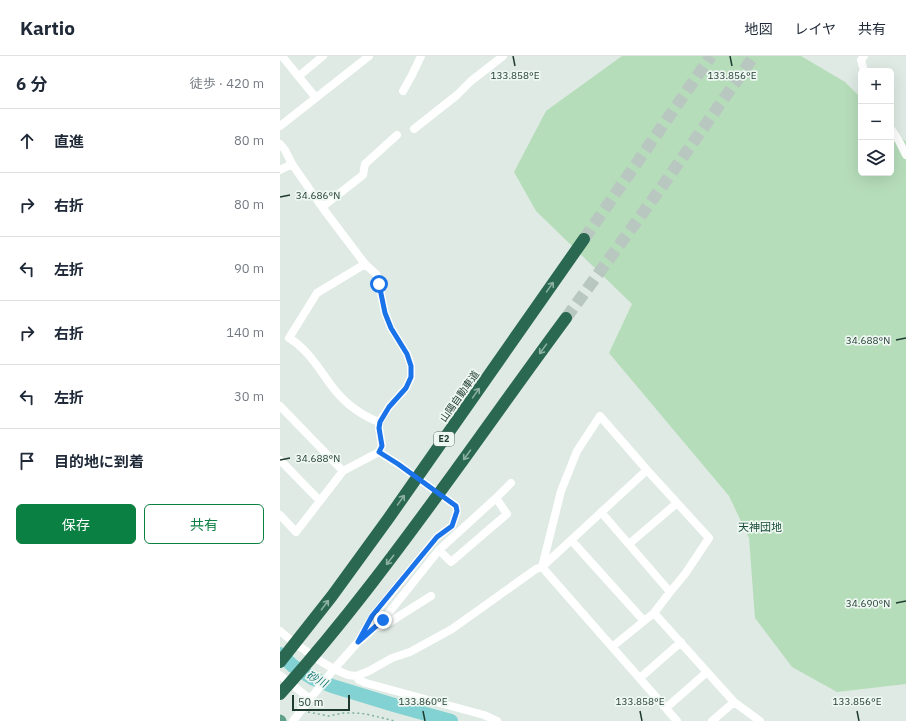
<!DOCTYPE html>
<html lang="ja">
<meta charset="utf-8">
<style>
:root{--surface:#fff;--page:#f6f6f7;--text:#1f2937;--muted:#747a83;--line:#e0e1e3;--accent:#0b8043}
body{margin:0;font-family:"IBM Plex Sans","Noto Sans JP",sans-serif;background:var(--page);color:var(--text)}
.controls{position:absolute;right:12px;top:12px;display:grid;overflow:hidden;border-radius:6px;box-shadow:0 4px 16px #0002}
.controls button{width:36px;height:36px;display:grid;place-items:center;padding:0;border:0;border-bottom:1px solid var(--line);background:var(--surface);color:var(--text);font:20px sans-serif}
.scale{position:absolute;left:12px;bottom:10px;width:58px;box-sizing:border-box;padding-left:4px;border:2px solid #1f3b2f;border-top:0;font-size:11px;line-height:14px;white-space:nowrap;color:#1f3b2f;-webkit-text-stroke:3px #eef7f2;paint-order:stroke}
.stop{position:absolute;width:12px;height:12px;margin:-9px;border:3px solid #1a73e8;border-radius:50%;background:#fff}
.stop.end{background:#1a73e8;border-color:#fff;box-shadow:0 1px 4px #0008}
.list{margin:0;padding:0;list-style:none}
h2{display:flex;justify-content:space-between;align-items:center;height:52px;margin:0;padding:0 16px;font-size:17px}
h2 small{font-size:13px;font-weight:400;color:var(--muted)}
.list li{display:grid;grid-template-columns:26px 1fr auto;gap:12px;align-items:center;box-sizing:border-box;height:64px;padding:0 16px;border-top:1px solid var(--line)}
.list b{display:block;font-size:15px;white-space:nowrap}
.list em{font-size:13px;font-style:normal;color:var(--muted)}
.actions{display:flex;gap:8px;padding:12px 16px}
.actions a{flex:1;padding:9px 0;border:1px solid var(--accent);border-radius:6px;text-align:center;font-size:14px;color:var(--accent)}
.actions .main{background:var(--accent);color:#fff}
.icon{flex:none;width:22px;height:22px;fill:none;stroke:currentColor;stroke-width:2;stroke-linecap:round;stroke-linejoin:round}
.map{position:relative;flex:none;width:626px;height:665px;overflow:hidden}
header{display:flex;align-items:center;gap:24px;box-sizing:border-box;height:56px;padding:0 20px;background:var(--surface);border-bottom:1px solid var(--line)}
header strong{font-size:19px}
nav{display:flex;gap:22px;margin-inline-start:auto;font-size:14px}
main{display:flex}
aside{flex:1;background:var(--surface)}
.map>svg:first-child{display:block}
.green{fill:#b6ddba}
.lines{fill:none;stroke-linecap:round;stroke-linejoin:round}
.river{stroke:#83d2d3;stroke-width:14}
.highway-tunnel{stroke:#b8c7bf;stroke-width:12;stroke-dasharray:12 6;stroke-linecap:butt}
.path{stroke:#7db098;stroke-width:1.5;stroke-dasharray:2 3;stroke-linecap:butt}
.minor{stroke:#fff;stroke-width:8}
.major{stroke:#60a288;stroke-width:11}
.highway{stroke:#2a6852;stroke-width:12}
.oneway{stroke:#8cb0a2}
.route{stroke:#1a73e8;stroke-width:5}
.ticks{fill:none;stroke:#1f3b2f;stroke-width:1.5}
.labels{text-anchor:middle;stroke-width:3.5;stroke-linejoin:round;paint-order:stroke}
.shield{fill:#eef7f2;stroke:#5d736a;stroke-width:1}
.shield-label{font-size:9px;font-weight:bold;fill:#1f3b2f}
.street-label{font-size:10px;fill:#1f3b2f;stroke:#eef7f2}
.neighbourhood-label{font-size:11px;fill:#1a4d39;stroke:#eef7f2}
.water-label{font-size:11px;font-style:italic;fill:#177678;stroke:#eef7f2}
.ticks-label{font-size:10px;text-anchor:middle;fill:#1f3b2f;stroke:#eef7f2;stroke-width:3.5;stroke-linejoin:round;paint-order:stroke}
</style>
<header>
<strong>Kartio</strong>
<nav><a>地図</a><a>レイヤ</a><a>共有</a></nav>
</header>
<main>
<aside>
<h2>6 分<small>徒歩 · 420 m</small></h2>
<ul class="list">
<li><svg class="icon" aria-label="ahead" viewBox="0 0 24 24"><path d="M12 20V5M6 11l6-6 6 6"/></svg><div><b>直進</b></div><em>80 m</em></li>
<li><svg class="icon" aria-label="right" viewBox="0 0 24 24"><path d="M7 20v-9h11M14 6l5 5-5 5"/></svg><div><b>右折</b></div><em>80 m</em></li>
<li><svg class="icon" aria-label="left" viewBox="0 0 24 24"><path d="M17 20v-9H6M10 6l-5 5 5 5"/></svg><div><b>左折</b></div><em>90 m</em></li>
<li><svg class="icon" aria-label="right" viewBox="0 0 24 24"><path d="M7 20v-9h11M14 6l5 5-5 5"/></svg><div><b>右折</b></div><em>140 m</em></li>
<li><svg class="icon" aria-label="left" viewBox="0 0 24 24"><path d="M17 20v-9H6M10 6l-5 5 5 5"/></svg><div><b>左折</b></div><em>30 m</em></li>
<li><svg class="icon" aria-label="arrive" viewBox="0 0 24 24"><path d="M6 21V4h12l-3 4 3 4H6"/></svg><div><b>目的地に到着</b></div></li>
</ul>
<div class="actions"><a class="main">保存</a><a>共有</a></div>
</aside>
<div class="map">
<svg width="626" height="665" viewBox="0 0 626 665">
<rect width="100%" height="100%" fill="#deeae3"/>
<path class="green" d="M 342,0 L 521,0 L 565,26 L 581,42 L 581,117 L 611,117 L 611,71 L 626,86 L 626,628 L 557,636 L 512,611 L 475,562 L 469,482 L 449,440 L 329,297 L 352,248 L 256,155 L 234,116 L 266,55 Z"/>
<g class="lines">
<path class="river" d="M 0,598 L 13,610 L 34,623 L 52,630 L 114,649 L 171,665"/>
<path class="highway-tunnel" d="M 304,183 L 431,0
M 286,262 L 381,132 L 474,0"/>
<path class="path" d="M 28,656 L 49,660 L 63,657 L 76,657 L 86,658 L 115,665"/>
<path class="minor" d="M 2,0 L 36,42
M 584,0 L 581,4 L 584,15
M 19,20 L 43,0
M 123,35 L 132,19 L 141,0
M 0,70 L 89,0
M 134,73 L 177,39 L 191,25 L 223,0
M 611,73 L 619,85 L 626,99
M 0,88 L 5,94 L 12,108 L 42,151 L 85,208 L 96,218 L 99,228 L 105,257 L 111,272 L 127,298 L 131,310 L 131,321 L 126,332 L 109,351 L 99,366 L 99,372 L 102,390 L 99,396 L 63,415 L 16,476 L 0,459
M 0,114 L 12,108
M 42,151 L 83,119 L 85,108 L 117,79
M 85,208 L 37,237 L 9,282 C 29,294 40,315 54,333 C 66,348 83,360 99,366
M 0,350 L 63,415
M 0,404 L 40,445
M 321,456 L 390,536
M 291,484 L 364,565
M 349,488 L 397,447
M 159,494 L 171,506 L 227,458 L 216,442
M 374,557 L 454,646 L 480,665
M 99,571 L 105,569 L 151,540
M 0,575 L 13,586 L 42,606 L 54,613 L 68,619 L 76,620 L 89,615 L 112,602 L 130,596 L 172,573 L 256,513 L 262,511 L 367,414
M 81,584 L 103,564 L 159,494 L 216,442 L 231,427
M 332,591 L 374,557 L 390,536 L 405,518 L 429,482 L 367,414 L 320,360 L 297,395 L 281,435 L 262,511 L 397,665
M 0,619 L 30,643 L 13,665
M 76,620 L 79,624 L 86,627 L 204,659 L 217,665
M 360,622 L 401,586
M 30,643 L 54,613 L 78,586 L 93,560 L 157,481 L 172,470 L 177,455 L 176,450 L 118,408 L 99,396
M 386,652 L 427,616
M 432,665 L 454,646"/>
<path class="major" d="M 0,664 L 1,665"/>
<path class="highway" d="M 0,606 L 52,540 L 108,463 L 304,183
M 0,638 C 64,567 120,491 176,414 C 213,363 249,312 286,262"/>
</g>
<defs><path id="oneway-shaft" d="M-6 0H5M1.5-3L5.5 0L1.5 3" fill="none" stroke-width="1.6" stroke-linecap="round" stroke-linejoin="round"/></defs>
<g class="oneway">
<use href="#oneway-shaft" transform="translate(270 231) rotate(-55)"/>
<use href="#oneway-shaft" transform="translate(263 293) rotate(126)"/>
<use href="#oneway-shaft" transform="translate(196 337) rotate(-55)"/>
<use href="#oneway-shaft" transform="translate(187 399) rotate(126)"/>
<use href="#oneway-shaft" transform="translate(121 444) rotate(-55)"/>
<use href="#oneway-shaft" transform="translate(110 504) rotate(128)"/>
<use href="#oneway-shaft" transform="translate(45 549) rotate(-53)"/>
</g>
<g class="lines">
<path class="route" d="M 99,228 L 105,257 L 111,272 L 127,298 L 131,310 L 131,321 L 126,332 L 109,351 L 100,366 L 99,372 L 102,390 L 99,396 L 118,408 L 176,450 L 177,455 L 172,470 L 157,481 L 92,560 L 78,586 L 103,564"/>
</g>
<path class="ticks" d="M 233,0 L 235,10M 450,0 L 452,10M 0,141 L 10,139M 616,284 L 626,282M 0,404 L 10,402M 616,547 L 626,545M 143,655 L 145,665M 360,655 L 362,665M 577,655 L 579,665"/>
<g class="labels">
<rect class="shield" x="154" y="376" width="20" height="14" rx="3"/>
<g class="shield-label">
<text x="164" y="386">E2</text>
</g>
<g class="street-label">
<text transform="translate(179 340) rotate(-55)" y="4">山陽自動車道</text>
</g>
<g class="neighbourhood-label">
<text x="480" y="475">天神団地</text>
</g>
<g class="water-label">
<text transform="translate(37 623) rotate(28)" y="4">砂川</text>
</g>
</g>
<g class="ticks-label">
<text x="235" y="23">133.858°E</text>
<text x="452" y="23">133.856°E</text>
<text x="38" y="143">34.686°N</text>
<text x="588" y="288">34.688°N</text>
<text x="38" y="406">34.688°N</text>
<text x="588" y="551">34.690°N</text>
<text x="143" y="649">133.860°E</text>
<text x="360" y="649">133.858°E</text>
<text x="577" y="649">133.856°E</text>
</g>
</svg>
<div class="controls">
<button>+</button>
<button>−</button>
<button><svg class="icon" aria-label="layers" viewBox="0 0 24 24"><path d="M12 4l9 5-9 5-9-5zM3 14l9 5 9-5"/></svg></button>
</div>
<div class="scale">50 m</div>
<div class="stop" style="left:99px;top:228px"></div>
<div class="stop end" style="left:103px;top:564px"></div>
</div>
</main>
